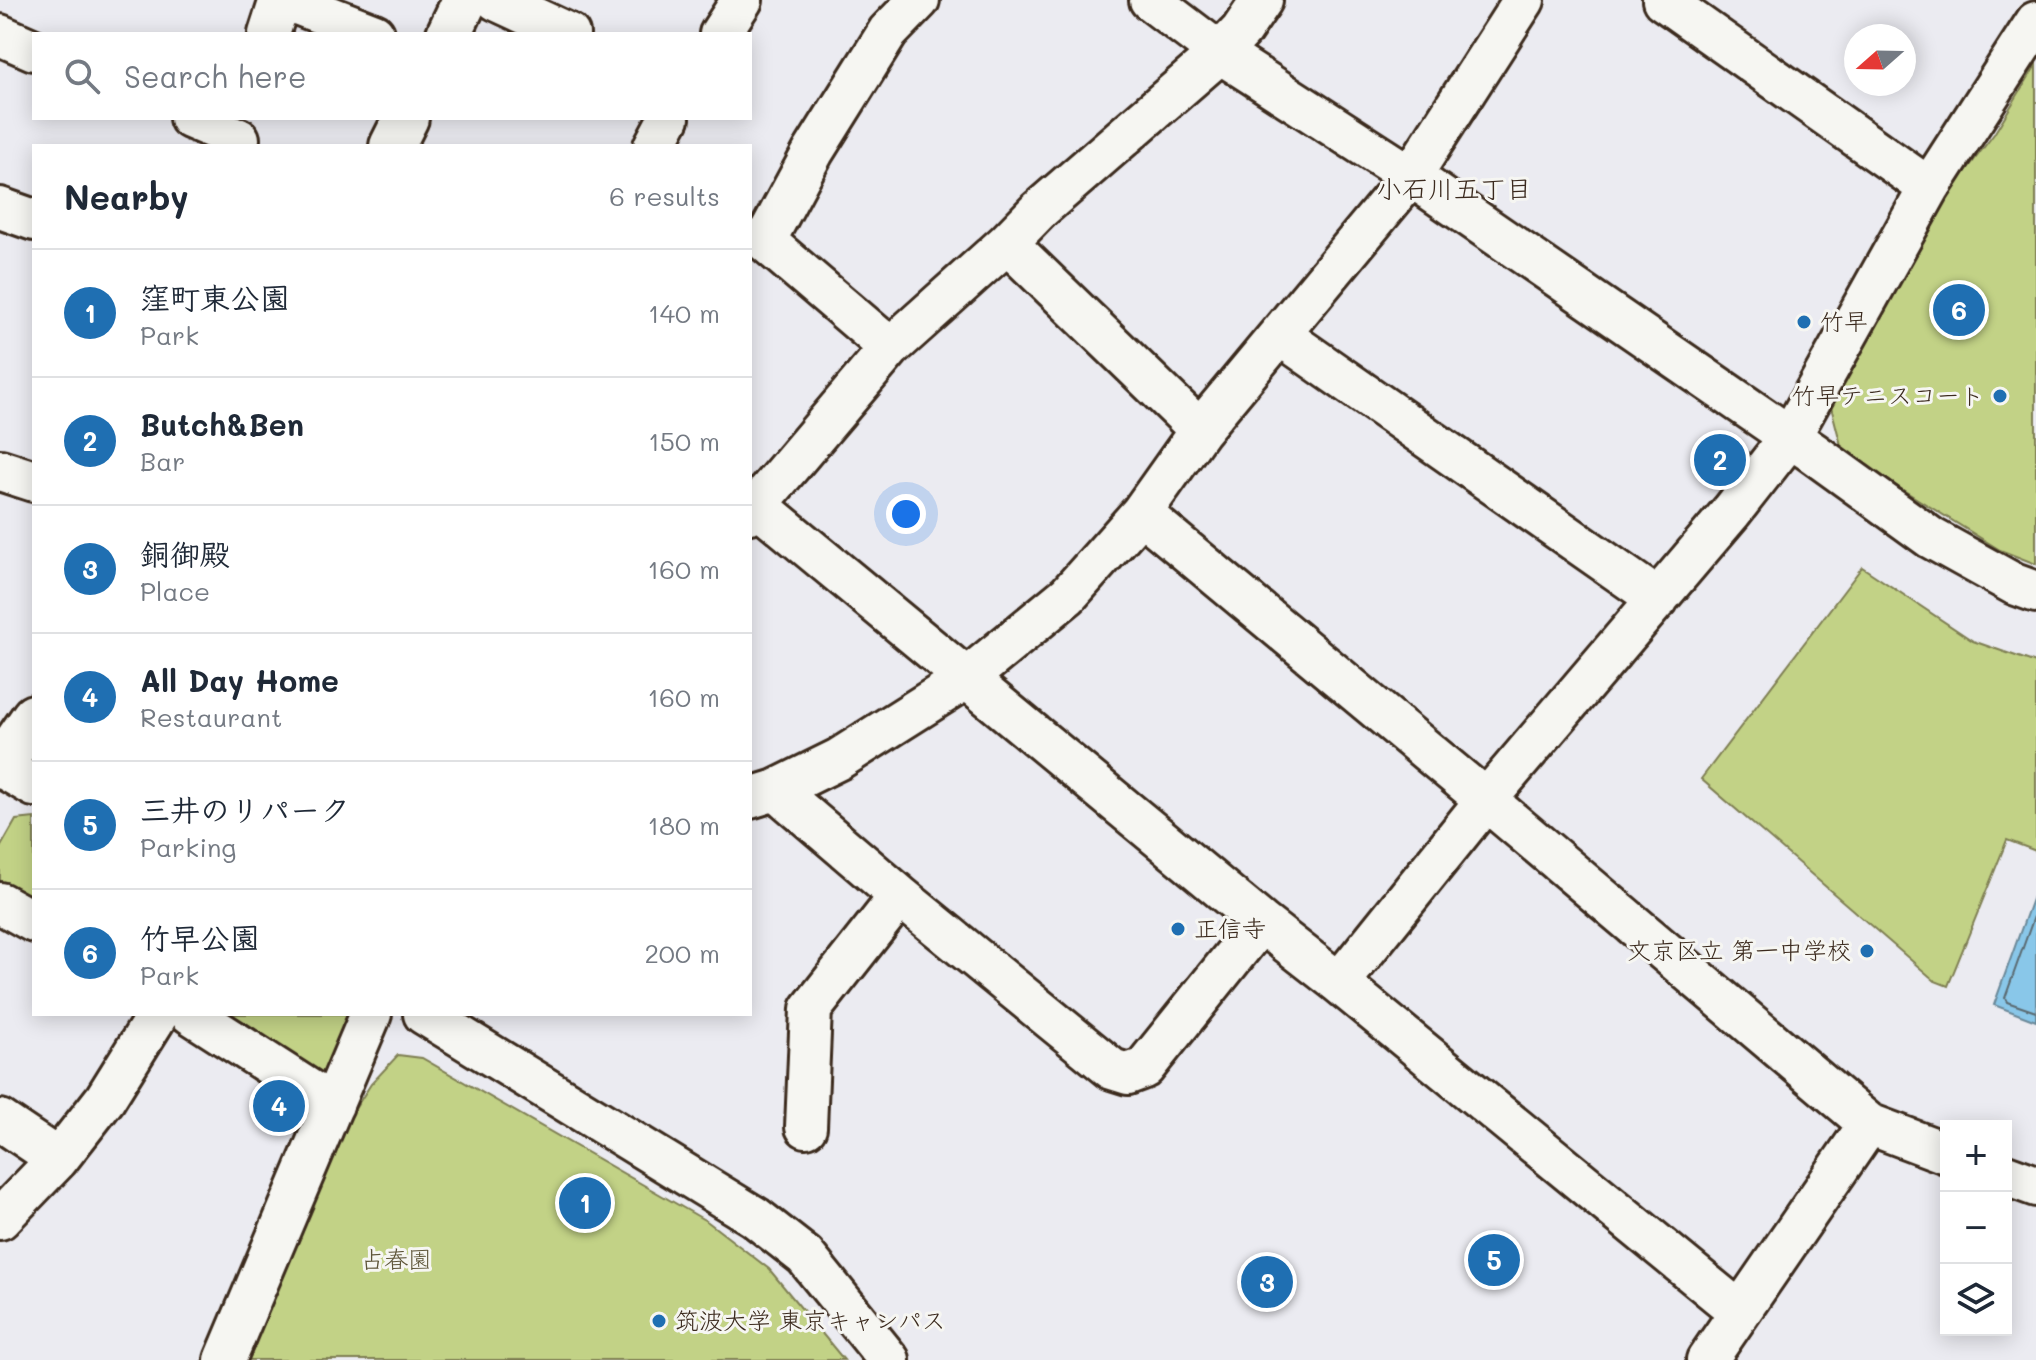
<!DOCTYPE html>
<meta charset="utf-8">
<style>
:root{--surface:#fff;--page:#f2f2f3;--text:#1f2937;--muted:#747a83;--line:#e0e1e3;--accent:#1f6fb2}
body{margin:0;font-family:Mali,"Klee One",sans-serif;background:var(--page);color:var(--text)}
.controls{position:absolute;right:24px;bottom:24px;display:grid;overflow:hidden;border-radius:0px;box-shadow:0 4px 20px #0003}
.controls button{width:72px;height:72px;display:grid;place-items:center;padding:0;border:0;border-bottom:2px solid var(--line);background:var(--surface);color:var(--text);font:40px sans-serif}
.compass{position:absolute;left:1844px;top:24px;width:72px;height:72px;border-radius:50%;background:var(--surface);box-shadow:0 4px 20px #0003;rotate:250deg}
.you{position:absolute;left:906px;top:514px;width:28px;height:28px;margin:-20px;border:6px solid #fff;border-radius:50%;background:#1a73e8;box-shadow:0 0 0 12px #1a73e833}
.badge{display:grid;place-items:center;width:52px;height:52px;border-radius:50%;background:var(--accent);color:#fff;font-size:26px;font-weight:700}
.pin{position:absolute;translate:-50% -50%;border:4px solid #fff;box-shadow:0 2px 8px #0006}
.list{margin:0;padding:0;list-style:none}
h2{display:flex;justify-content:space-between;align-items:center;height:104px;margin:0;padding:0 32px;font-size:34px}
h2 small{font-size:26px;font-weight:400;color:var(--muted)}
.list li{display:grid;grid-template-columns:52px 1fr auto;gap:24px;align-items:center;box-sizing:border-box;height:128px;padding:0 32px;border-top:2px solid var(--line)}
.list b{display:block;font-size:30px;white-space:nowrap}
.list p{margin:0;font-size:26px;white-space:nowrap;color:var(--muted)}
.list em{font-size:26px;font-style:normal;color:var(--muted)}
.icon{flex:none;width:44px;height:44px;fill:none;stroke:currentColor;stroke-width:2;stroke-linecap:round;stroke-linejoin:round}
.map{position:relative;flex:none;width:2036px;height:1360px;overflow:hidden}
.search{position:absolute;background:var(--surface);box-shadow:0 4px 20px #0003;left:32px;top:32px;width:720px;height:88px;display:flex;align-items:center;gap:20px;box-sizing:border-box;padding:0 28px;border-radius:0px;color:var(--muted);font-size:30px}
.panel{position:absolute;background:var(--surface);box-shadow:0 4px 20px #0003;left:32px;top:144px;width:720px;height:872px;border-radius:0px}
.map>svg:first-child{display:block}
.green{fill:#c2d286;stroke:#7e7e52;stroke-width:2}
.water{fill:#89c7e9;stroke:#6a8898;stroke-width:2}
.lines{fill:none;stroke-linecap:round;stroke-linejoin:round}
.shore{stroke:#5a696f;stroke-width:2}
.minor-casing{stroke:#3b2a1e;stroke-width:46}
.major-casing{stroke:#3b2a1e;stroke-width:50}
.minor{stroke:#f6f6f2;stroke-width:40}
.major{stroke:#f6f6f2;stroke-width:44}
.poi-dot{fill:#1f6fb2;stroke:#f6f6f2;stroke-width:3}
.labels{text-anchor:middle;stroke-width:6;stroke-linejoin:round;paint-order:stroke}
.poi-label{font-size:24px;fill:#3b2a1e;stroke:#f6f6f2;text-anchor:start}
.park-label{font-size:24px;fill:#5d5438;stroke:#f6f6f2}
.neighbourhood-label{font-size:26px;fill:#3b2a1e;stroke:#f6f6f2}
</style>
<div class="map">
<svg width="2036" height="1360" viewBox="0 0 2036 1360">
<rect width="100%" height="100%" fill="#ebebf1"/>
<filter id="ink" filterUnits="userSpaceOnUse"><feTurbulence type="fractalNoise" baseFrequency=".0125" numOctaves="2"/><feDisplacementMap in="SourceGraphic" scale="16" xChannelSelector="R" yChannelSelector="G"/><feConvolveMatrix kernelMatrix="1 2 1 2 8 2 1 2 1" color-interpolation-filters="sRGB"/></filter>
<g filter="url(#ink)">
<path class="green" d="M 2036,65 L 2036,564 L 2000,550 L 1843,453 L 1831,407 L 1935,212 L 1994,134 Z
M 1862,567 L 1973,641 L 2036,663 L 2036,851 L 2007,840 L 1948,986 L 1935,981 L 1701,779 Z
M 34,818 L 34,910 L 0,889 L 0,848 L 16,820 Z
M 199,1014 L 350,1014 L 323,1090 Z
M 398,1055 L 422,1058 L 708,1222 L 769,1269 L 844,1360 L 240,1360 L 353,1112 L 371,1084 Z"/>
<path class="water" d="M 2036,888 L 2036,1021 L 1994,1005 Z"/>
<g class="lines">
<path class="shore" d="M 2036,911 L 2005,998 L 2007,1002 L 2036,1012"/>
<g class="minor-casing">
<path id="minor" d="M 287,0 L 374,34
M 496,0 L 569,34
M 1150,0 L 1220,53 L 1411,176 L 1812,452 L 1931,538 L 2014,584 L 2036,592
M 1663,0 L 1929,188
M 269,34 L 280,0
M 720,34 L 742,0
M 0,35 L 34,50
M 190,118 L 239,139
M 654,146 L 669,118
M 0,208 L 34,220
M 1007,243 L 1200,430
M 1280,335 L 1658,599
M 890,348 L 765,241 L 813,152 L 888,32 L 919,0
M 0,470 L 34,481
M 757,505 L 1261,922 L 1339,983 L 1740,1312
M 750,513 L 890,348 L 1007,243 L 1039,210 L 1220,53 L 1241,31 L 1262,0
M 1141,513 L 1486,800 L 1869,1124 L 1946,1153
M 0,766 L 34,786
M 776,790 L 900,896 L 1112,1069 L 1128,1074 L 1144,1068 L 1261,922
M 750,798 L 776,790 L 839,759 L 967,678 L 1068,595 L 1141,513 L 1200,430 L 1411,176 L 1524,0
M 0,903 L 34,922
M 1339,983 L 1486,800 L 1732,511 L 1790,437 L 1929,188 L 2036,22
M 191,1014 L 333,1105
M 424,1014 L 755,1217 L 805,1256 L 889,1360
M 0,1120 L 58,1159
M 806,1127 L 811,1009 L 900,896
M 2006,1175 L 2036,1186
M 0,1219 L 58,1159 L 105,1099 L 158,1014
M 225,1360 L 371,1014
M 1707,1360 L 1869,1124"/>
</g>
<g class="major-casing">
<path id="major" d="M 449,34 L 465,0
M 392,146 L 406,118
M 0,766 L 34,717"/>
</g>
<use href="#minor" class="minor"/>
<use href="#major" class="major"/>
</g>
</g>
<g class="poi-dot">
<circle cx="1804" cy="322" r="8"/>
<circle cx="2000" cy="396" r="8"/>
<circle cx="1178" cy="929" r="8"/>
<circle cx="1867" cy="951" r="8"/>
<circle cx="659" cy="1321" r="8"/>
</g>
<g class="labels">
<g class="poi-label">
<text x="1820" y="330">竹早</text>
<text x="1984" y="404" text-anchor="end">竹早テニスコート</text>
<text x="1194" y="937">正信寺</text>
<text x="1851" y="959" text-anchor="end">文京区立 第一中学校</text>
<text x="675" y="1329">筑波大学 東京キャンパス</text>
</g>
<g class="park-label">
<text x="396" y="1268">占春園</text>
</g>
<g class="neighbourhood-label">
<text x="1454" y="198">小石川五丁目</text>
</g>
</g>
</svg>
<div class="controls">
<button>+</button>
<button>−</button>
<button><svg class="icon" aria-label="layers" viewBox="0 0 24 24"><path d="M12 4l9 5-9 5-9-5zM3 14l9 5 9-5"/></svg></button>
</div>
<svg class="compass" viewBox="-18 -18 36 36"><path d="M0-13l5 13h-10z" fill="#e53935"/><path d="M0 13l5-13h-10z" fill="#747a83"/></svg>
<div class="you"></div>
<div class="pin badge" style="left:585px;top:1203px">1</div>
<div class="pin badge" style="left:1720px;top:460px">2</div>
<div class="pin badge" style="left:1267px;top:1282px">3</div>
<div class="pin badge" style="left:279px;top:1106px">4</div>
<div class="pin badge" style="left:1494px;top:1260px">5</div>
<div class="pin badge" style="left:1959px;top:310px">6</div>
<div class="search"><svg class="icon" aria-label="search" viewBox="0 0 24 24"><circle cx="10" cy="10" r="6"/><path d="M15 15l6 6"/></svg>Search here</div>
<section class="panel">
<h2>Nearby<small>6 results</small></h2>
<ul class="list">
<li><span class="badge">1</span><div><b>窪町東公園</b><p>Park</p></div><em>140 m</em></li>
<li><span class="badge">2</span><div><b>Butch&amp;Ben</b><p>Bar</p></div><em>150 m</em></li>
<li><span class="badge">3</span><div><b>銅御殿</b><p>Place</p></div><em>160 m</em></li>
<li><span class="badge">4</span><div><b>All Day Home</b><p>Restaurant</p></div><em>160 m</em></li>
<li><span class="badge">5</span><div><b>三井のリパーク</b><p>Parking</p></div><em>180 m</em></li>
<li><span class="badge">6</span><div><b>竹早公園</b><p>Park</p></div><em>200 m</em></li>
</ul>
</section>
</div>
